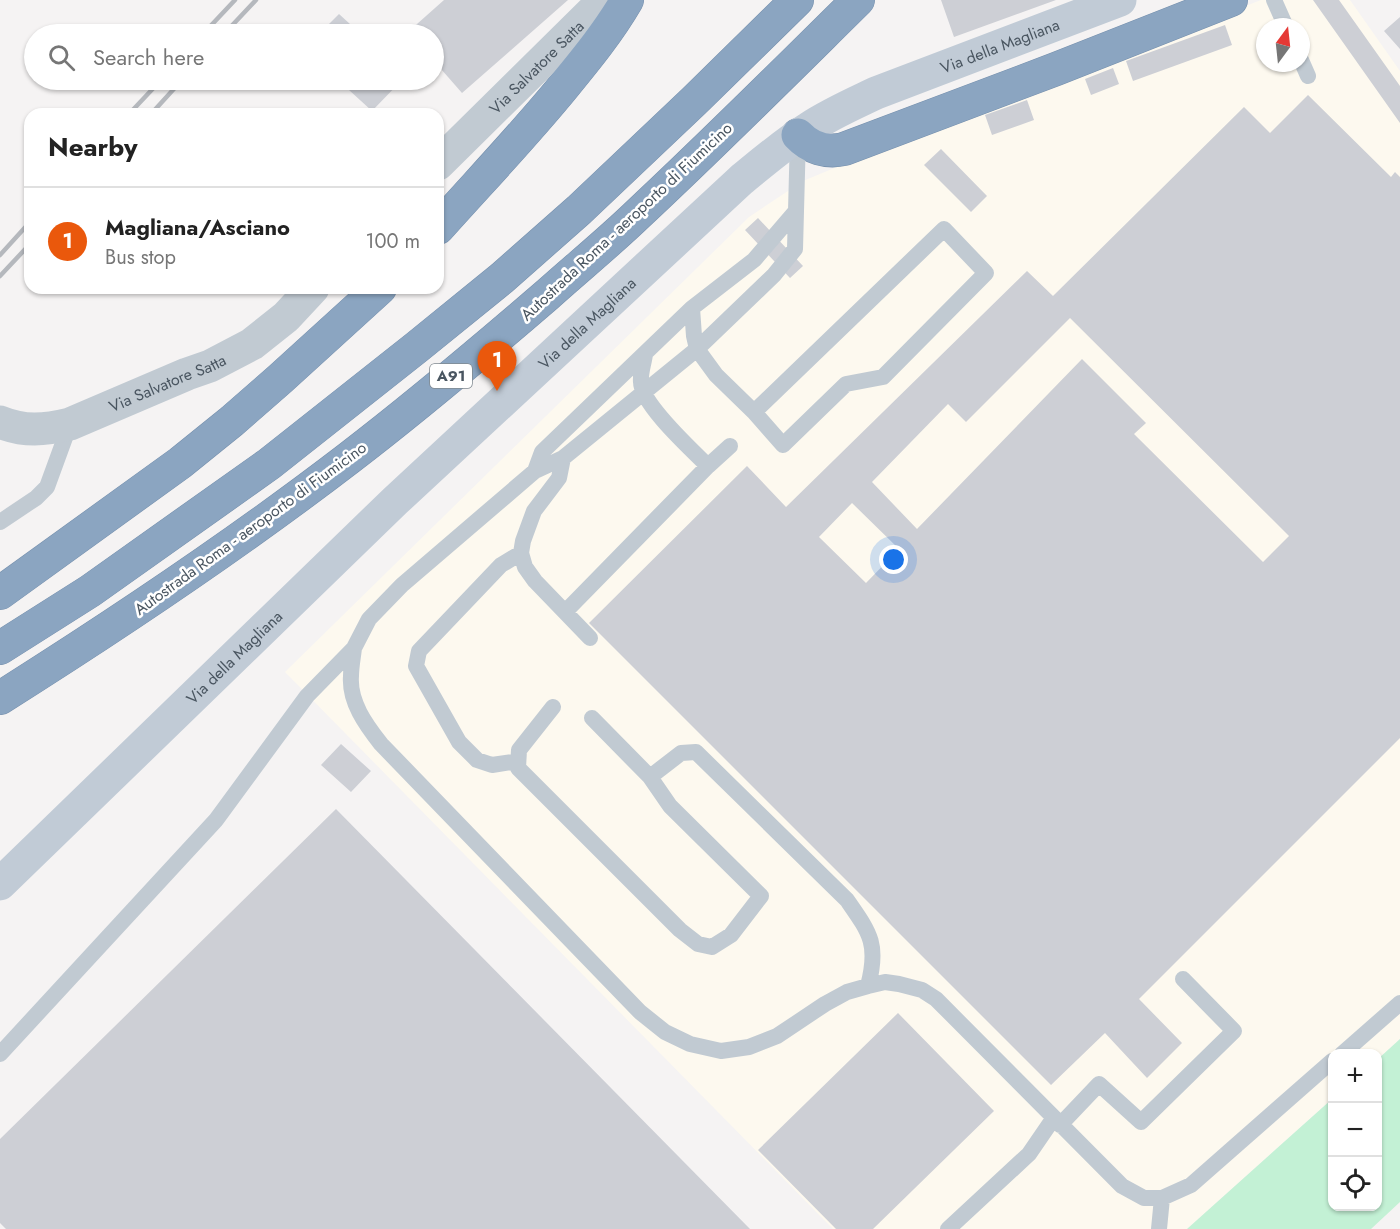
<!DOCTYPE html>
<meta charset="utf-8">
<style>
:root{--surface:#fff;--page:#f2f2f2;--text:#222;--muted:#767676;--line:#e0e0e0;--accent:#ea580c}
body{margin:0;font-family:Jost,sans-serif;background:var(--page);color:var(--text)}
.controls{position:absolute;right:18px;bottom:18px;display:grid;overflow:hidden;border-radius:12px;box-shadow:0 2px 4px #0004}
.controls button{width:54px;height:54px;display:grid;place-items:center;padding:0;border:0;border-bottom:2px solid var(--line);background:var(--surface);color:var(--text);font:30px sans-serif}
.compass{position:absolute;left:1256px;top:18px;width:54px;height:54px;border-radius:50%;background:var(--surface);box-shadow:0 2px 4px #0004;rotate:15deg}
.you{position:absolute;left:894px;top:560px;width:21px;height:21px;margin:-15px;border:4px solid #fff;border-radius:50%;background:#1a73e8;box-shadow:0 0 0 9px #1a73e833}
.badge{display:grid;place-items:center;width:39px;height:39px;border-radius:50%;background:var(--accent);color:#fff;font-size:20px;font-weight:700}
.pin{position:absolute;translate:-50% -50px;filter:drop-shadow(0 2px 3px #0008)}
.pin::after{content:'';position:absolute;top:32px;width:21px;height:18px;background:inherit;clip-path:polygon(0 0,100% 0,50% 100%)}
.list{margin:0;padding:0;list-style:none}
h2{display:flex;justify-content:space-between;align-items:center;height:78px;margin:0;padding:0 24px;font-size:26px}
h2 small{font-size:20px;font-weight:400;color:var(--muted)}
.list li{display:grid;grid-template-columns:39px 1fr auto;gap:18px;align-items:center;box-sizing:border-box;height:108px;padding:0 24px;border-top:2px solid var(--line)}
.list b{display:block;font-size:22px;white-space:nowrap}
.list p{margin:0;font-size:20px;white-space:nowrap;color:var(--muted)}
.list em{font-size:20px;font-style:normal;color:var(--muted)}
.icon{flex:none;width:33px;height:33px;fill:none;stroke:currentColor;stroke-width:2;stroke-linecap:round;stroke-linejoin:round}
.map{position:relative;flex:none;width:1400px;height:1229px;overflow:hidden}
.search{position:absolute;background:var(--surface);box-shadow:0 2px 4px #0004;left:24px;top:24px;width:420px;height:66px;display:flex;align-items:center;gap:15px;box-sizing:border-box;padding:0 21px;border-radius:33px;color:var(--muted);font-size:22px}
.panel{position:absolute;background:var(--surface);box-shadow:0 2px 4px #0004;left:24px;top:108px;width:420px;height:186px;border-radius:18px}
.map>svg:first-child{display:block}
.commercial{fill:#fdf9ef;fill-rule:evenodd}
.green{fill:#c3f1d5}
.building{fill:#cdcfd5;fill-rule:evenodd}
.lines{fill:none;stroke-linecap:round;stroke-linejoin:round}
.highway-casing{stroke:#7690ad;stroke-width:34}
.lane{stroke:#c1cad2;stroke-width:16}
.street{stroke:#c1cad2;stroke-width:33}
.secondary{stroke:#c1cbd6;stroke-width:33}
.highway{stroke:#8ba5c1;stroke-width:33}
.rail{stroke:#b5b8bd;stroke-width:4.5}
.labels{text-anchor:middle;stroke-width:5;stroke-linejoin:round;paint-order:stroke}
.shield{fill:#fff;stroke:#808990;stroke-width:1.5}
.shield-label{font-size:15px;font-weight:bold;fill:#4a5661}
.street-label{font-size:16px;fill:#4a5661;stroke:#fff}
</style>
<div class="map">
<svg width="1400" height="1229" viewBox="0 0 1400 1229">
<rect width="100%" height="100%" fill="#f5f3f3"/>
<path class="commercial" d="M 1261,0 L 1350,0 L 1400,71 L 1400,1039 L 1378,1059 L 1378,1054 L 1332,1054 L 1332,1099 L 1187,1229 L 833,1229 L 285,672 L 749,217 L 803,181 L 904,139 ZM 1265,27 L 1301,27 L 1301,63 L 1265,63 Z"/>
<path class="green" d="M 1400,1039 L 1400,1202 L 1371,1229 L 1187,1229 L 1332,1099 L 1332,1206 L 1378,1206 L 1378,1059 Z"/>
<path class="building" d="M 444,0 L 568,0 L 462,93 L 434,61 L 434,34 L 410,34 L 408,32 Z
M 941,0 L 1056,0 L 954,37 Z
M 1313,0 L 1339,0 L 1400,86 L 1400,123 Z
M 339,14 L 361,34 L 319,34 Z
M 1400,17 L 1400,49 L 1384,31 Z
M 1225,25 L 1232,45 L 1133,81 L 1126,61 Z
M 1113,68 L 1119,84 L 1091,95 L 1085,79 Z
M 338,80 L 402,80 L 372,111 Z
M 1308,95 L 1391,177 L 1395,172 L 1400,177 L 1400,738 L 1139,999 L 1182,1043 L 1147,1078 L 1105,1033 L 1051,1085 L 589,623 L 747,466 L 786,507 L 1027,271 L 1053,296 L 1244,107 L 1270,133 ZM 1070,318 L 1289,536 L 1263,562 L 1134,434 L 1146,423 L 1082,359 L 917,529 L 872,482 L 948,404 L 966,422 ZM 852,503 L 899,549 L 866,583 L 819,537 Z
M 1027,100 L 1034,120 L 992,135 L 985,115 Z
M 941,149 L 987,196 L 971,212 L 924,165 Z
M 758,218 L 803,266 L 790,278 L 745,230 Z
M 341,744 L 371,771 L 351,792 L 321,765 Z
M 336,809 L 750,1229 L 6,1229 L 0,1223 L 0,1139 Z
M 898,1013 L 994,1111 L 873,1229 L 836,1229 L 758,1150 Z"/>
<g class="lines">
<g class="highway-casing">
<path id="highway" d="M 798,135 C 810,148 827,153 844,149 L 1056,69 L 1231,0
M 438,228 C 480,181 524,135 564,86 C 587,58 609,31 627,0
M 0,593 L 180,463 L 232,421 L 280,379 L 380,288
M 0,648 L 90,591 L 269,464 L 417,347 L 502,278 L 579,210 L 694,101 L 797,0
M 0,698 C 119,623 237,544 349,458 C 417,406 482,351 547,295 C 577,268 609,242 638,214 C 713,144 785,72 858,0"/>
</g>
<path class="lane" d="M 1274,0 L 1286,27
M 1301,60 L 1308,76
M 692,308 L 694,336 L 697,349 L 716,375 L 754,412 L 783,445 L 846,384 L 883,377 L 986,273 L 944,229 L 754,412
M 645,354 C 644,363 640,373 641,382 C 641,404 692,450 708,466
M 563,458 L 559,478 L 534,511 L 523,541 L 521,553 L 525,567 L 535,581 L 590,638
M 535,471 L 542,452 L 692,308 L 754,260 L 796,211
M 0,522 L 36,498 L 47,487 L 70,424
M 565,612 L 708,466 L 730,446
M 354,648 C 353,657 351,667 351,676 C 349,702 366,725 381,744 L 640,1012 L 665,1032 L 690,1044 L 721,1051 L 749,1047 L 777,1036 L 825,1004 L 847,992 L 868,986 L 885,982 L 899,984 L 922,990 L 936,999 L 1122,1186 L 1144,1198 L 1162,1198 L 1191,1185 L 1332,1061
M 553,707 L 519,750 L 518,768 L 680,930 L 698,944 L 712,947 L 731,935 L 761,896 L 670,806 L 650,777
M 592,718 L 650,777 L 681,753 L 696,752 L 847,900 C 870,933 879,944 868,986
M 518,761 L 492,765 L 477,760 L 459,742 L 416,666 L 419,651 L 501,565 L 521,553
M 0,1054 L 216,820 L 307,696 L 354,648 L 369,619 L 402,585 L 535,471 L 563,458 L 697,349 L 774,275 L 795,249 L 798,135
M 1342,1054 L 1400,1003
M 1060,1125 L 1099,1084 L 1141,1122 L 1234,1031 L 1183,979
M 948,1229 L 1029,1154 L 1053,1119
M 1159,1229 L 1162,1198"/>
<g class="street">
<path id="s1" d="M 438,164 L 591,13 L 611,0"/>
<path id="s2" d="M 0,422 C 24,432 45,430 70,424 L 187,374 L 210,366 L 252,344 L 286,317 L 313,288"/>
</g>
<path class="secondary" id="s3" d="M 0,884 L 395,501 L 741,180 C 763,162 785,143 809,128 C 830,114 853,104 876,93 L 1120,0"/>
<use href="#highway" class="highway"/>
<path class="rail" d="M 203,34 L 235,0
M 224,34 L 256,0
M 129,114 L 161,80
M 151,114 L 182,80
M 0,255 L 30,222
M 0,276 L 30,244"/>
</g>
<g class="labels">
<rect class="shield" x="430" y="364" width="42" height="24" rx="4.5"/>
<g class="shield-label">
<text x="451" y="381">A91</text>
</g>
<g class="street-label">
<text dy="6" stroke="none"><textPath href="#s3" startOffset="1316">Via della Magliana</textPath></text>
<text dy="6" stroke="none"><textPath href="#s1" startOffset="138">Via Salvatore Satta</textPath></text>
<text transform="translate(626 221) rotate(-43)" y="6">Autostrada Roma - aeroporto di Fiumicino</text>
<text dy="6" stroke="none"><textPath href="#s3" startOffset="812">Via della Magliana</textPath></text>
<text dy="6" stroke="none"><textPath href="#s2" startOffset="177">Via Salvatore Satta</textPath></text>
<text transform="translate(250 528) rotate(-36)" y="6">Autostrada Roma - aeroporto di Fiumicino</text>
<text dy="6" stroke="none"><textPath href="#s3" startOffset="326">Via della Magliana</textPath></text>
</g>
</g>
</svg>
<div class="controls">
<button>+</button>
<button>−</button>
<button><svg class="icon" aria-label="locate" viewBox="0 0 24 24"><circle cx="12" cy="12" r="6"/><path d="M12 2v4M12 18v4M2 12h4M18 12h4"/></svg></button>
</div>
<svg class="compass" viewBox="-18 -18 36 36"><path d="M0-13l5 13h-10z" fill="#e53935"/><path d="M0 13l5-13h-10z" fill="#767676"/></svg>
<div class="you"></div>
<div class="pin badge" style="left:497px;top:391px">1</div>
<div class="search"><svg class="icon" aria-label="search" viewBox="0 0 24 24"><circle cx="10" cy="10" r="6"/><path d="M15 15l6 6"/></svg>Search here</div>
<section class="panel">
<h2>Nearby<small></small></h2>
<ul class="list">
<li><span class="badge">1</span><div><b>Magliana/Asciano</b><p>Bus stop</p></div><em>100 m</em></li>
</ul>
</section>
</div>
